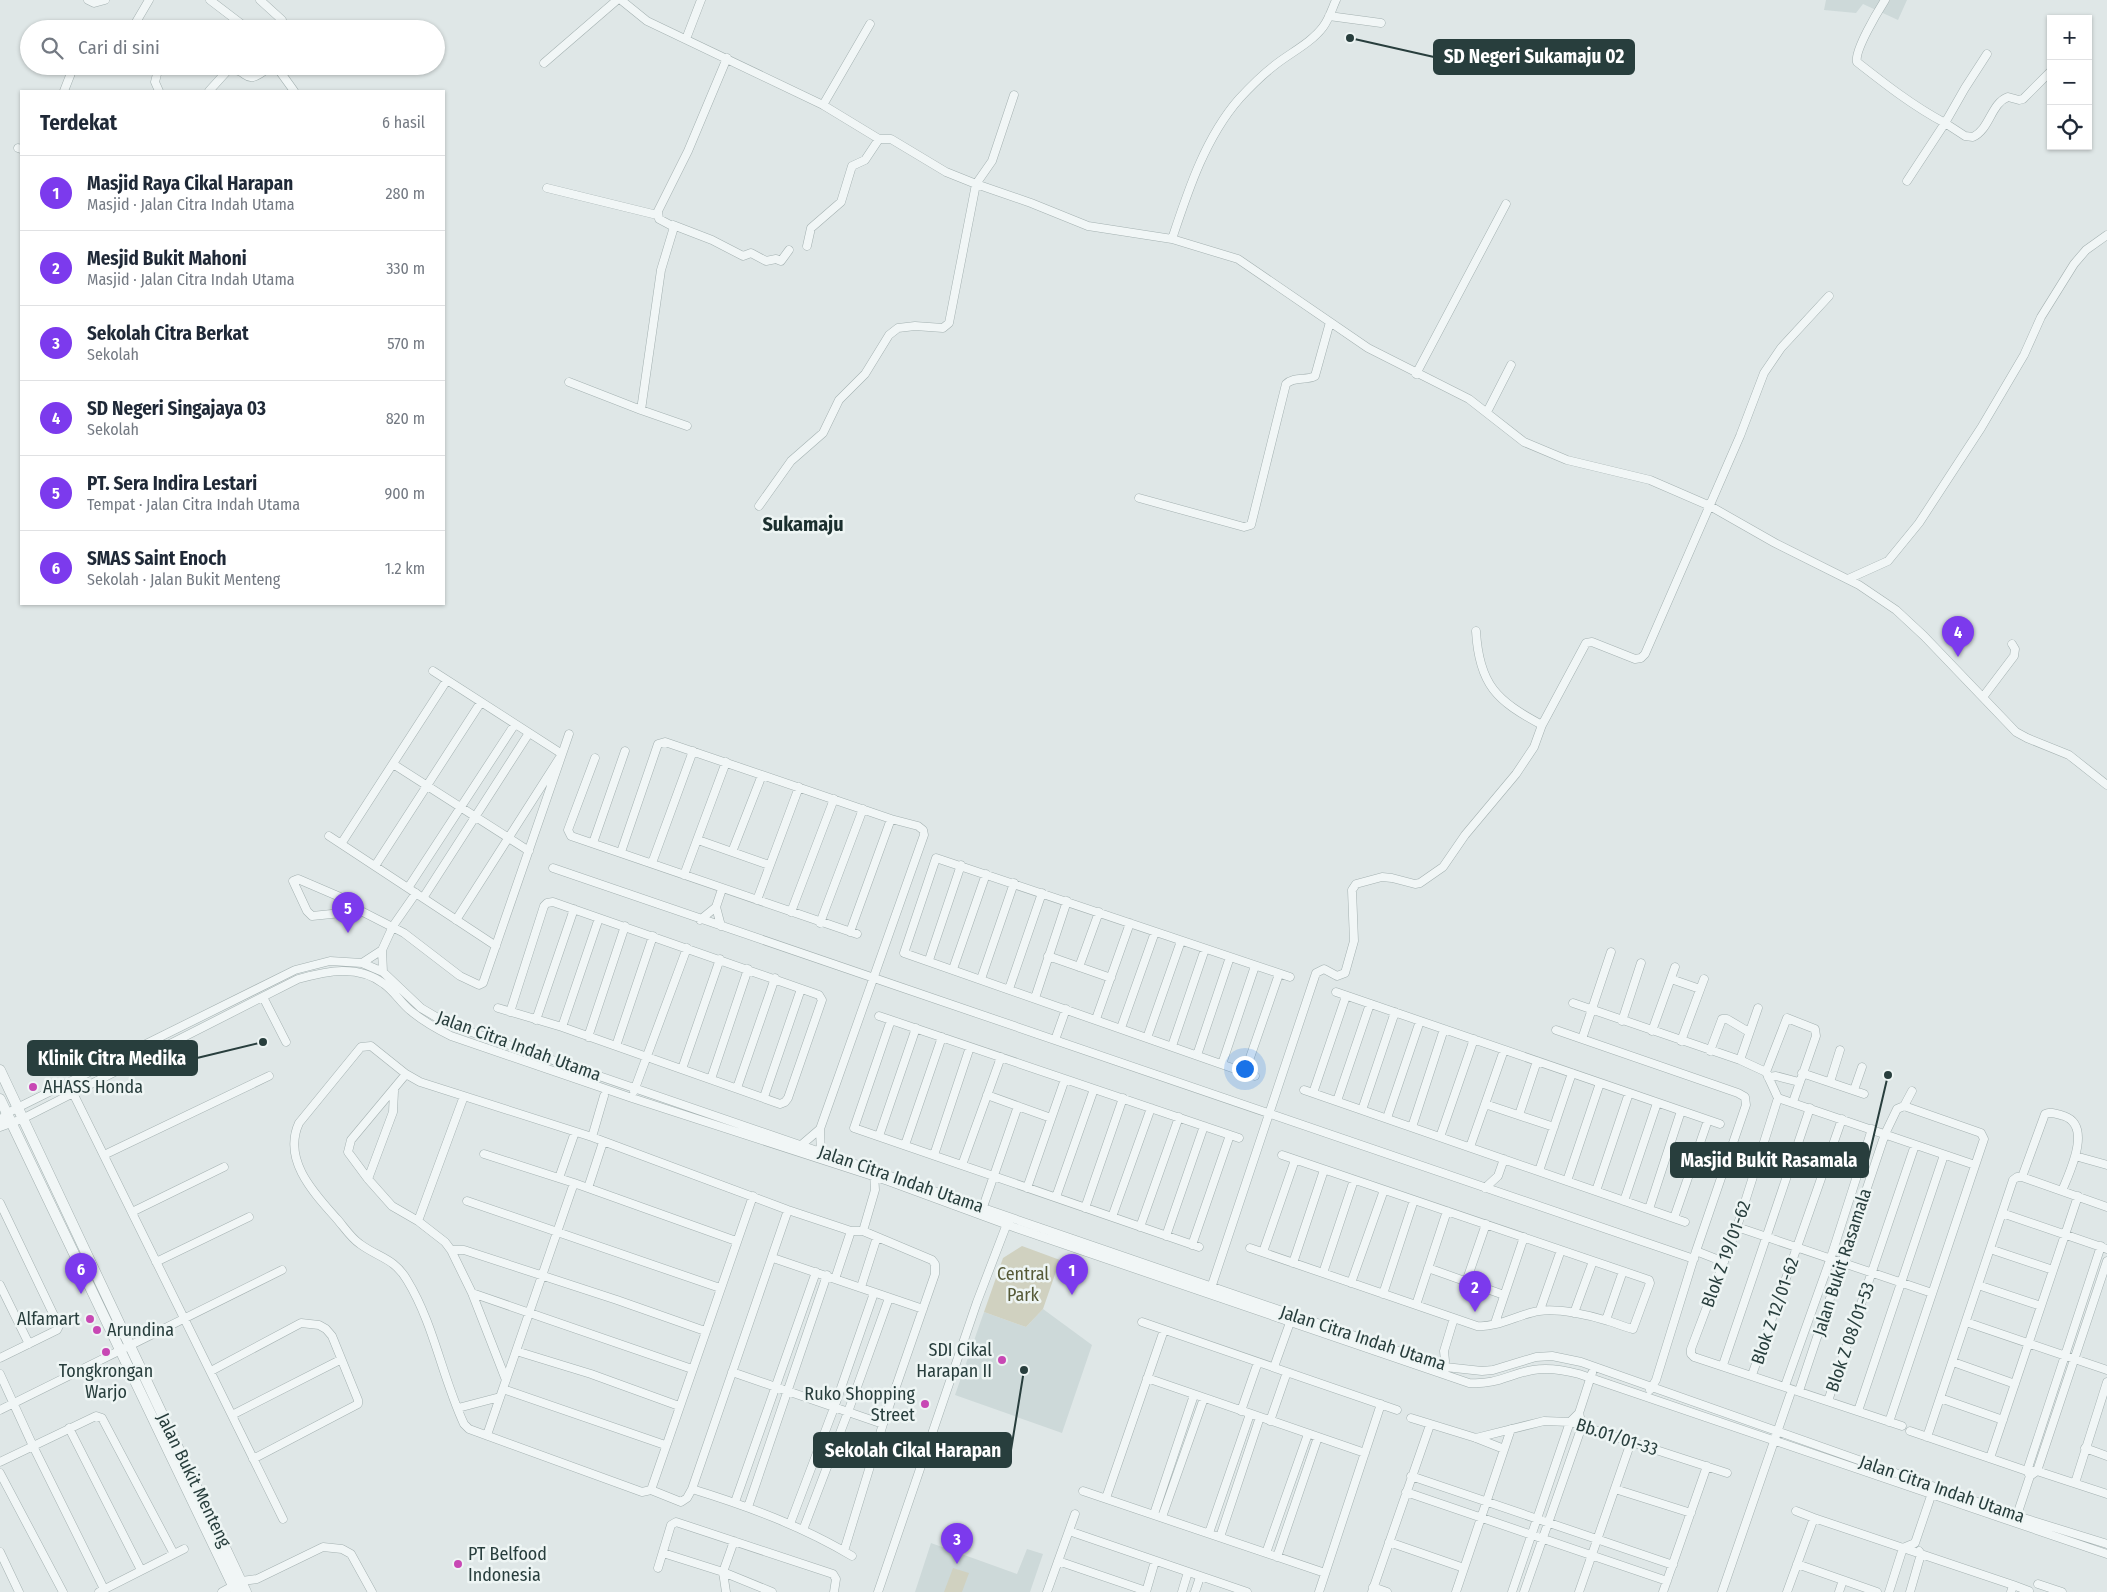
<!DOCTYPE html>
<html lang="id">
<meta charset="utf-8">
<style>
:root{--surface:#fff;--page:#f6f6f7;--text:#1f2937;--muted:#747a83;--line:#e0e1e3;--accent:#7c3aed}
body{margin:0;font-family:"Fira Sans Condensed",sans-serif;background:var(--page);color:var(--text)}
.controls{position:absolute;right:15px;top:15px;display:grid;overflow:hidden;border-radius:0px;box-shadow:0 1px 4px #0004}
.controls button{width:45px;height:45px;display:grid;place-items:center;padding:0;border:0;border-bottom:1px solid var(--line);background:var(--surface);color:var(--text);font:25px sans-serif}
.you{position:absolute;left:1244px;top:1068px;width:18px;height:18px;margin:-12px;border:4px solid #fff;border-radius:50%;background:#1a73e8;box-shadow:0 0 0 8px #1a73e833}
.badge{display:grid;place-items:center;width:32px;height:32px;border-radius:50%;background:var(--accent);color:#fff;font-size:16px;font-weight:700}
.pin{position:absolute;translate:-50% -41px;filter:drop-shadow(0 1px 2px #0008)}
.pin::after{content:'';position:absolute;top:26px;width:18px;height:15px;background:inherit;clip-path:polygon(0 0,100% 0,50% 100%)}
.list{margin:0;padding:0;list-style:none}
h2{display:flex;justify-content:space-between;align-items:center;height:65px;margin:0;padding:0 20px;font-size:21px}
h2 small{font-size:16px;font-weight:400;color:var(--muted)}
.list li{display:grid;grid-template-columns:32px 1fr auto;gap:15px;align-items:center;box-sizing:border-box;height:75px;padding:0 20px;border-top:1px solid var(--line)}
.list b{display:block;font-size:19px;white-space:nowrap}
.list p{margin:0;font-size:16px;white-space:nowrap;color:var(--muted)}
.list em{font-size:16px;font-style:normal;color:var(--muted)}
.icon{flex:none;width:28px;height:28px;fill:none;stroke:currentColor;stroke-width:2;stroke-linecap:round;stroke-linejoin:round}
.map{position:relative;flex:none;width:2107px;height:1592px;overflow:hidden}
.search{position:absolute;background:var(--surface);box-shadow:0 1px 4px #0004;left:20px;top:20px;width:425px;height:55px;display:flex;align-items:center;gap:12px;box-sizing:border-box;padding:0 18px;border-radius:28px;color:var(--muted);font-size:19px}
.panel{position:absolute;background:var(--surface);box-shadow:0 1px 4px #0004;left:20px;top:90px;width:425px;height:515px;border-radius:0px}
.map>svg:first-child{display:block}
.built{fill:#cdd9d9}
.green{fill:#d0d1c0}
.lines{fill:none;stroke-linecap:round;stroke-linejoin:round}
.minor-casing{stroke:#a4b1b1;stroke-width:9}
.tertiary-casing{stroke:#a4b1b1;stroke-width:11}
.minor{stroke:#f1f6f6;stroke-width:8}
.tertiary{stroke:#f1f6f6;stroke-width:10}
.poi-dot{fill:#c848b4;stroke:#eef5f4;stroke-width:2}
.labels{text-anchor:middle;stroke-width:5;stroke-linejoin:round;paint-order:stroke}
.street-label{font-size:18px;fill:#283e3d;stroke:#eef5f4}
.poi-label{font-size:18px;fill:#283e3d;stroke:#eef5f4;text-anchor:start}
.park-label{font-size:18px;fill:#555936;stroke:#eef5f4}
.quarter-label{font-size:20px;font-weight:bold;fill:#1b2f2e;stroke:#eef5f4}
.leader{fill:none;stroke:#283e3d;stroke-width:2}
.callout-dot{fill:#283e3d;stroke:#eef5f4;stroke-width:2}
.callout{fill:#283e3d;stroke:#283e3d;stroke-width:2}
.callout-label{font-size:19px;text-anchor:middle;font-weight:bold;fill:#fff}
</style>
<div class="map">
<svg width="2107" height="1592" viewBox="0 0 2107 1592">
<rect width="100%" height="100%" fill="#dfe7e7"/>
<path class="built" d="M 1826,0 L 1907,0 L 1898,20 L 1863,4 L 1856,13 L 1824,10 Z
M 1043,1309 L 1092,1345 L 1062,1433 L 955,1395 L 984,1312 L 1026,1327 Z
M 931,1543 L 1017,1574 L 1027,1549 L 1043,1554 L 1030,1592 L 915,1592 Z"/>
<path class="green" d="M 1022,1246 L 1060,1260 L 1043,1309 L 1026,1327 L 984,1312 L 1003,1258 Z
M 953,1568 L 969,1573 L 962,1592 L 944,1592 Z"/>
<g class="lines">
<g class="minor-casing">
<path id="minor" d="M 88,0 L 94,3 L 105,0
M 210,0 L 248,29
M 260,0 L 282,20 L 280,29
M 621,0 L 647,21 L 823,105 L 879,139 L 891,139 L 946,172 L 976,184 L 1031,203 L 1088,226 L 1172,239 L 1238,259 L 1368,348 L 1469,399 L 1524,442 L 1567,460 L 1650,480 L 1710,506 L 1775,543 L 1859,585 L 1896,610 L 1924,636 L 2016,732 L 2027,738 L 2069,755 L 2107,785
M 1885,0 C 1878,11 1854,51 1857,62 C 1885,84 1913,106 1945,123 L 1965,88 L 1987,54
M 1329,16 L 1381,23
M 132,29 L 149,0
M 686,39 L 701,0
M 544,63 L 617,0
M 276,66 L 294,91
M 64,91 L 73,68
M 159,91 L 155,82 L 159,66
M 209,91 L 228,70 C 252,68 241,90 271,66
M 823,105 L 870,24
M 18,148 L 21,149
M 1907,181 L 1945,123 L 1965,136 L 1973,137 C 1990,129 1991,103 2008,97 L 2019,100 L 2023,99 L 2051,71
M 547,188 L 657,215
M 673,225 L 712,240 L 743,256 L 751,253 L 766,261 L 776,259 L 781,261 L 789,250
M 1172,239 C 1188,191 1205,138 1239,99 C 1250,87 1262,75 1275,65 C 1290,53 1311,43 1323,27 C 1329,19 1332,9 1336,0
M 807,246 L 811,228 L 841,202 L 852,166 L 865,160 L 879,139
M 1416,374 L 1506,204
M 569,382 L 641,410 L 687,426
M 641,410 L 661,270 L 674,227 L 659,219 L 658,211 L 688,151 L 727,58
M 1487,412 L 1511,365
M 1139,498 L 1244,527 L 1251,525 L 1286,384 C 1294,376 1306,381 1315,376 L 1330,322
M 759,506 L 791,461 L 823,433 L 839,400 L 865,374 L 889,335 L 898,328 L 915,326 L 943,328 L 949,323 L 976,184 L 992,161 L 1014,95
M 1848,579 L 1888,561 L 1919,523 L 1981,428 L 2024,355 L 2041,317 L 2074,264 L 2086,250 L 2107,235
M 1476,631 C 1479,685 1497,701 1542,725
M 433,671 L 562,754 L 456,920
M 1983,697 L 2014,656 L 2015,649 L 2012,644
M 595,758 L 568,830 L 571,836 L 857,934
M 393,764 L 529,851
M 329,836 L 496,946
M 698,840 L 769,865
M 593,843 L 625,751
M 341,844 L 447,680
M 621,852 L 658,744 L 665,742 L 891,819 L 918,826 L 923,830 L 924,835 L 820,1129 L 821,1156
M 732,852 L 762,775
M 652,863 L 693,751
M 375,866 L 481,702
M 553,868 C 932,1001 1313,1129 1694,1259
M 684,875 L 726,762
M 408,888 L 515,724
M 423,898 L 529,733
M 757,900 L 799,787
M 716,907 L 721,926
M 361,911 L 312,916 L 307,911 L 293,881 L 298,879 L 354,903 L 361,911 L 404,933 L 460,976 L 479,985 L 483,983 L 569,734
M 791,912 L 834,799
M 700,920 L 716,907 L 722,889
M 820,923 L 863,809
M 850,932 L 891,819
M 1048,956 L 1111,978
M 929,960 L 961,865
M 362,963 L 382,950
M 1079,967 L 1099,912
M 953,969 L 986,874
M 383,972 L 382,950 L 393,926 L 416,893
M 981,979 L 1014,883
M 1671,979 L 1700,989
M 1009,989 L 1042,893
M 1336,992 L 1720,1124
M 263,997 L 286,1042
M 1035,998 L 1067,901
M 1573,1003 L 1740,1060 L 1766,1072 L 1778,1098 L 1975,1165
M 498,1008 L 562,1027 L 780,1104 L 785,1102 L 788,1098 L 822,1000 L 819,995 L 553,902 L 547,903 L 544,906 L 510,1012
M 879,1016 L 1239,1138
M 1096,1019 L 1130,923
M 536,1020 L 574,909
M 891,1020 L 854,1128 L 1199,1247
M 1622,1021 L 1641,963
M 562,1027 L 599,918
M 1121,1028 L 1155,932
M 1556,1030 L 1738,1093 L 1745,1097 L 1746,1105 L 1696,1251 L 1656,1380 L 1650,1390
M 1652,1031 L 1675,967
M 588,1037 L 625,926
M 1147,1038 L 1181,941
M 1582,1039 L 1611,952
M 1055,1040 L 1066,1009
M 1681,1041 L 1704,979
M 616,1046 L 653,936
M 1172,1046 L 1205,949
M 1710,1051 L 1722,1019 L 1727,1019 L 1749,1032
M 1197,1055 L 1230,957
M 1740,1060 L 1758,1008
M 1222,1064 L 1255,966
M 682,1069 L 720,959
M 1245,1072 L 1279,974
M 1766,1072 L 1787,1018 L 1815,1029 L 1816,1036 L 1793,1102
M 1802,1073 L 1864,1094
M 406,1074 L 351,1140 L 348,1152 L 368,1179 L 392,1206 L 418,1221 L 445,1242 L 451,1250 L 472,1293 L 506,1380
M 1255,1076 L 904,953 L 936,858 L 1290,977
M 1768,1077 L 1776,1076 L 1799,1082
M 711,1079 L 748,969
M 1830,1082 L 1840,1050
M 737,1088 L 775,978
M 1304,1090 L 1685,1222
M 1854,1090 L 1862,1067
M 634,1091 L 687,948
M 73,1093 L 283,1519
M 1313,1093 L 1346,996
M 987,1095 L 1051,1118
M 764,1097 L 801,989
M 1778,1098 L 1737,1227 L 1691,1349 L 1691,1354 L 1694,1357 L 1902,1426
M 1337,1101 L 1370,1004
M 1485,1104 L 1554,1127
M 1904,1106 L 1912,1091
M 1362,1110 L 1395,1012
M 1519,1115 L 1537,1061
M 1387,1118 L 1420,1021
M 0,1121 L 6,1114 L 17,1108 L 295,970 L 330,961 L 362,963 L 383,972 L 421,1008 L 448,1024 L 1445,1367 L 1482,1371 L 1493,1370 L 1536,1357 L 1552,1356 L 1581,1362 L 2017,1516 L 2107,1544
M 0,1127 L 22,1119 L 298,979 C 327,971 358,964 384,984 C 394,991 401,1003 411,1011 C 423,1021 437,1029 451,1036 L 632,1098 L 888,1181 L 1016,1228 L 1469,1383 C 1497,1385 1509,1374 1533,1370 C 1549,1367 1564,1370 1579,1374 L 2107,1554
M 1412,1127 L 1444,1029
M 879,1136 L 916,1028
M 592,1137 L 604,1096
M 1440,1137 L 1474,1039
M 905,1145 L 942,1037
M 799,1147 L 820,1129
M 1470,1147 L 1504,1050
M 484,1154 L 574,1183 L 736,1241
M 104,1155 L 269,1076
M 934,1155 L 970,1047
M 2075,1156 L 2107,1165
M 962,1165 L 1001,1057
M 1539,1171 L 1572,1073
M 2022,1177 L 2045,1114 C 2051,1111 2057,1114 2064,1116 C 2093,1126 2069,1173 2062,1191
M 559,1178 L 575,1132
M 368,1179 L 393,1112 L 394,1091
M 1567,1181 L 1600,1083
M 588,1188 L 603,1142
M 1027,1188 L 1065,1079
M 1485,1188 L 1498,1176 L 1504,1159
M 1596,1191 L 1629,1093
M 1056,1197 L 1094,1089
M 467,1201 L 720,1288
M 1624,1201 L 1657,1103
M 0,1203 L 59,1326 L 57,1330 L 0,1358
M 983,1207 L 1018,1106
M 1085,1208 L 1123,1098
M 1649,1209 L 1681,1111
M 788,1210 L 692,1489 L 687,1498 L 681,1502 L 651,1490 L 642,1492 L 469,1429 L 464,1424 C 442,1377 434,1324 407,1280 C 394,1258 379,1258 360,1244 C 351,1238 344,1227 337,1219 C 314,1193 282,1160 299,1123 L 361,1047 L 371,1046 L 406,1074 L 420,1082 L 592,1137 L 788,1210 L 851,1231 L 863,1231 L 932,1260 L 935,1264 L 935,1274 L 883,1424 L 844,1551
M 132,1212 L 224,1167
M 2002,1213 L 2107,1249
M 1112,1217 L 1151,1108
M 1674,1218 L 1708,1120
M 418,1221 L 464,1096
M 1140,1227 L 1179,1117
M 1737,1227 L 1932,1293
M 863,1231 L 875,1190 L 874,1173
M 1166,1236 L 1204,1126
M 1192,1245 L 1230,1135
M 1250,1248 L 1477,1326 C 1497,1328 1519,1314 1539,1311 C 1558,1308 1589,1315 1608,1321 C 1616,1323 1624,1327 1633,1329 L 1650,1283 L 1649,1280 L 1282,1155
M 1990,1249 L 2053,1270
M 451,1250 L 464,1250 L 617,1300 L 705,1331
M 1696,1251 L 1724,1262
M 1263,1252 L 1295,1160
M 773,1258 L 923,1309
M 156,1262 L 249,1217
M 1293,1263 L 1324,1170
M 1428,1268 L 1504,1295
M 1323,1273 L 1354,1180
M 835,1279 L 851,1231
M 1466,1282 L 1486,1224
M 1351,1283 L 1384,1190
M 0,1285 L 29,1344
M 1978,1285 L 2041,1306
M 861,1287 L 877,1237
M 1210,1291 L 1316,973 L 1324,969 L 1337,976 L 1345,973 L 1354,941 L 1352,890 L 1356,884 L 1382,877 L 1392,878 L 1415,884 L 1420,883 L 1443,867 L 1465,835 L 1516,774 L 1534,747 L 1542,725 L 1586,643 L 1592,642 L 1635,659 L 1641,658 L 1645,654 L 1740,436 L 1764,373 L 1781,348 L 1829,296
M 472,1293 L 692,1369
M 1383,1294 L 1414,1200
M 1416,1305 L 1447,1211
M 1540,1310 L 1561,1250
M 1574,1313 L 1593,1261
M 1606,1320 L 1623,1271
M 1142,1322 L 1397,1410
M 1966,1322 L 2107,1370
M 1495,1323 L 1524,1237
M 516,1351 L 591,1374 L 679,1406
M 1953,1362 L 2015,1384
M 1723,1365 L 1810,1108
M 1274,1367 L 1292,1317
M 1444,1369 L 1445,1361 L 1444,1351 L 1454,1318
M 211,1371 L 301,1323 L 319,1325 L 326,1329 L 332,1336 L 358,1400 L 358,1404 L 253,1459
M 732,1372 L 883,1424
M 0,1374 L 33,1446 L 104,1589
M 1752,1375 L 1842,1119
M 1147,1378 L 1365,1453
M 1785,1386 L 1830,1260 L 1872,1129
M 503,1389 L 665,1445
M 1799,1391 L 1885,1134 L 1897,1109 L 1904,1106 L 1981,1133 L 1984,1139 L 1889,1422
M 1940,1398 L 2003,1420
M 1828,1401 L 1915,1145
M 458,1408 L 500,1397
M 0,1410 L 282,1270
M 1241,1411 L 1258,1362
M 1858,1411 L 1944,1155
M 1579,1413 L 1592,1373
M 232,1415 L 340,1360
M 1411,1418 L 1476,1438 L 1504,1449
M 1270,1421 L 1287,1372
M 69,1428 L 141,1570
M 1910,1431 L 2027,1471 L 2037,1471 L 2107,1494
M 487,1435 L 574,1183
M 1927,1437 L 2013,1180 L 2017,1177 L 2022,1177 L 2107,1207
M 1476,1438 L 1544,1421 L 1570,1422 L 1727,1473
M 2085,1448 L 2107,1456
M 1990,1458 L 2078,1196
M 0,1462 L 96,1416 L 102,1418 L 174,1554
M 0,1473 L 63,1592
M 1411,1476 L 1673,1565
M 2030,1476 L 2027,1471 L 2101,1246
M 2075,1483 L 2107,1382
M 692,1489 C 747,1506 802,1526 852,1556
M 1615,1489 L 1691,1513
M 651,1490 L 753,1196
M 1083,1491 L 1325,1573
M 1406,1492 L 1667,1581
M 1106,1498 L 1164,1330
M 735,1502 L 816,1272
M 748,1507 L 827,1275
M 1154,1514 L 1194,1395
M 1162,1517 L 1204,1398
M 1814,1518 L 2013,1585
M 2016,1518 L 2030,1476 L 2037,1471 L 2107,1261
M 790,1524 L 834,1408 L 874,1293
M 803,1530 L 848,1412 L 889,1298
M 1069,1531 L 1247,1592
M 1209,1533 L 1250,1414
M 1220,1537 L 1260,1417
M 1389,1542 L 1464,1568
M 0,1552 L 19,1592
M 663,1553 L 723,1572 L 772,1592
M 1266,1553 L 1308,1434
M 1277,1557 L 1318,1437
M 1058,1561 L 1146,1591
M 1797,1564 L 1877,1592
M 658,1568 L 671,1525 L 676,1522 L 833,1574 L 836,1579 L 834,1592
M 2038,1584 L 2062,1592
M 1373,1587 L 1387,1592
M 99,1592 L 184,1549
M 222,1592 L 242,1581 L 257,1579 L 323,1547 L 342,1549 L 351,1554 L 372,1592
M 726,1592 L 723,1572 L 734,1541
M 878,1592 L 977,1302 L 1008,1221
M 1047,1592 L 1075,1514
M 1146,1592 L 1155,1561
M 1182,1592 L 1188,1572
M 1195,1592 L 1200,1577
M 1319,1592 L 1381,1404
M 1372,1592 L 1430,1425
M 1456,1592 L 1511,1429
M 1512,1592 L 1570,1422 L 1579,1413 L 1582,1426 L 1524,1592
M 1579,1592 L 1631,1442
M 1663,1592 L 1707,1466
M 1722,1592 L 1790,1395
M 1787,1592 L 1814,1518 L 1796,1511
M 1839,1592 L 1843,1580
M 1889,1592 L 1903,1548 L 1915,1543 L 1933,1490
M 1910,1592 L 1921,1554 L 1919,1551
M 2011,1592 L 2013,1585 L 2029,1591"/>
</g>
<g class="tertiary-casing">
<path id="tertiary" d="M 0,1070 L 246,1592
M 0,1099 L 236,1592"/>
</g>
<use href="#minor" class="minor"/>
<use href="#tertiary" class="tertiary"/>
</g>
<g class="poi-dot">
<circle cx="33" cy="1087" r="5"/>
<circle cx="90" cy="1319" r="5"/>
<circle cx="97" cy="1330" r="5"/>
<circle cx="106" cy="1352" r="5"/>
<circle cx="1002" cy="1360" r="5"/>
<circle cx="925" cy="1404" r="5"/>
<circle cx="458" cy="1564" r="5"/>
</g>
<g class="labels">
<g class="street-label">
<text transform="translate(519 1046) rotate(20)" y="6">Jalan Citra Indah Utama</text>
<text transform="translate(901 1179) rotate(19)" y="6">Jalan Citra Indah Utama</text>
<text transform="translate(1726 1254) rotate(-70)" y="6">Blok Z 19/01-62</text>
<text transform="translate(1842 1262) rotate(-72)" y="6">Jalan Bukit Rasamala</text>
<text transform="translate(1775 1311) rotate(-71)" y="6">Blok Z 12/01-62</text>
<text transform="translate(1850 1337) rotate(-71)" y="6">Blok Z 08/01-53</text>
<text transform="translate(1363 1338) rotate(18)" y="6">Jalan Citra Indah Utama</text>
<text transform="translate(1617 1437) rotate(18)" y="6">Bb.01/01-33</text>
<text transform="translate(194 1480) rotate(64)" y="6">Jalan Bukit Menteng</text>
<text transform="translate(1942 1489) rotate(19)" y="6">Jalan Citra Indah Utama</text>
</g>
<g class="poi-label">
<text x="43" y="1093">AHASS Honda</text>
<text x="80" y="1325" text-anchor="end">Alfamart</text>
<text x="107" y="1336">Arundina</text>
<text x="992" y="1356" text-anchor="end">SDI Cikal<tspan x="992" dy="21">Harapan II</tspan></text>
<text x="106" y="1377" text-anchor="middle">Tongkrongan<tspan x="106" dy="21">Warjo</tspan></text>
<text x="915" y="1400" text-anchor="end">Ruko Shopping<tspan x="915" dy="21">Street</tspan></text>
<text x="468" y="1560">PT Belfood<tspan x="468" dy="21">Indonesia</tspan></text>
</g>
<g class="park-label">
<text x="1023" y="1280">Central<tspan x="1023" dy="21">Park</tspan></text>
</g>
<g class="quarter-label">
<text x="803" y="531">Sukamaju</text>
</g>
</g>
<path class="leader" d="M1350 38L1434 57M263 1042L197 1058M1888 1075L1868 1160M1024 1370L1011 1450"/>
<g class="callout-dot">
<circle cx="1350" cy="38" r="5"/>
<circle cx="263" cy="1042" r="5"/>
<circle cx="1888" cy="1075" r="5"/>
<circle cx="1024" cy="1370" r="5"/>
</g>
<g class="callout">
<rect x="1434" y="40" width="200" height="34" rx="5"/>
<rect x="28" y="1041" width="169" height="34" rx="5"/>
<rect x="1671" y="1143" width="197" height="34" rx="5"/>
<rect x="814" y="1433" width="197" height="34" rx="5"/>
</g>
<g class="callout-label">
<text x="1534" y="63">SD Negeri Sukamaju 02</text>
<text x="112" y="1065">Klinik Citra Medika</text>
<text x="1769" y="1167">Masjid Bukit Rasamala</text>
<text x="913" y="1457">Sekolah Cikal Harapan</text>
</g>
</svg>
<div class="controls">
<button>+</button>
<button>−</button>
<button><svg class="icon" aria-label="locate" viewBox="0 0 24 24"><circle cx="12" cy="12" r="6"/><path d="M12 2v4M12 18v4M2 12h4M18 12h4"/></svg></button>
</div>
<div class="you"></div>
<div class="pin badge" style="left:1072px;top:1295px">1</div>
<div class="pin badge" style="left:1475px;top:1312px">2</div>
<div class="pin badge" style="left:957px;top:1564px">3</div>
<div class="pin badge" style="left:1958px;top:657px">4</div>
<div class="pin badge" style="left:348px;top:933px">5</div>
<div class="pin badge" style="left:81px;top:1294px">6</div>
<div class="search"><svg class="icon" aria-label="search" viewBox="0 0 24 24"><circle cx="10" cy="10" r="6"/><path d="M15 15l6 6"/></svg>Cari di sini</div>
<section class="panel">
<h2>Terdekat<small>6 hasil</small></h2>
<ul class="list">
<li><span class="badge">1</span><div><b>Masjid Raya Cikal Harapan</b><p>Masjid · Jalan Citra Indah Utama</p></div><em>280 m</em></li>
<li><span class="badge">2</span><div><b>Mesjid Bukit Mahoni</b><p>Masjid · Jalan Citra Indah Utama</p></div><em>330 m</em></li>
<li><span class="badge">3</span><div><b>Sekolah Citra Berkat</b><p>Sekolah</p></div><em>570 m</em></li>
<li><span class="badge">4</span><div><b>SD Negeri Singajaya 03</b><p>Sekolah</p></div><em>820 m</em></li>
<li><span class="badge">5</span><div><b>PT. Sera Indira Lestari</b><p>Tempat · Jalan Citra Indah Utama</p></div><em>900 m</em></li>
<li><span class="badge">6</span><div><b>SMAS Saint Enoch</b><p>Sekolah · Jalan Bukit Menteng</p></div><em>1.2 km</em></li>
</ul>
</section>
</div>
